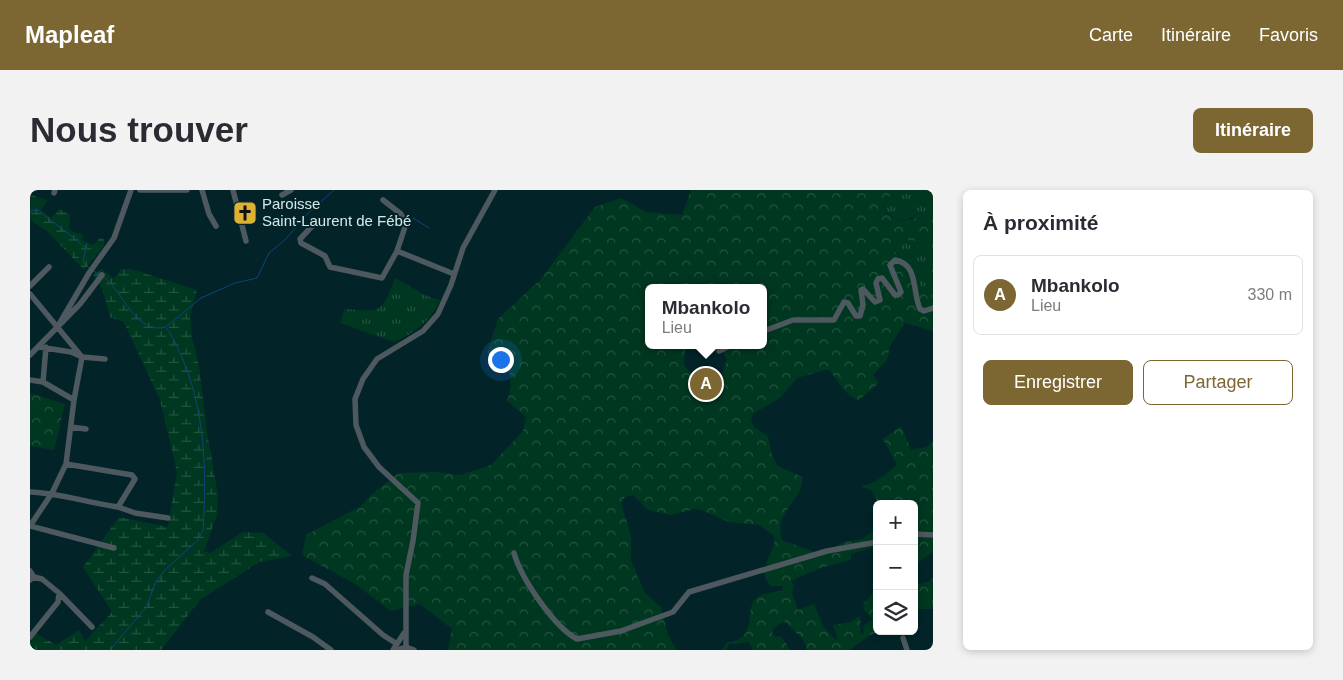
<!DOCTYPE html>
<html lang="fr">
<meta charset="utf-8">
<style>
:root{--surface:#fff;--page:#f2f2f3;--text:#2b2b33;--muted:#7c7c81;--line:#e1e1e2;--accent:#7c6733}
body{margin:0;font-family:Arial,sans-serif;background:var(--page);color:var(--text)}
.controls{position:absolute;right:15px;bottom:15px;display:grid;overflow:hidden;border-radius:8px;box-shadow:0 2px 8px #0003}
.controls button{width:45px;height:45px;display:grid;place-items:center;padding:0;border:0;border-bottom:1px solid var(--line);background:var(--surface);color:var(--text);font:25px sans-serif}
.you{position:absolute;left:470px;top:169px;width:18px;height:18px;margin:-12px;border:4px solid #fff;border-radius:50%;background:#1a73e8;box-shadow:0 0 0 8px #1a73e833}
.badge{display:grid;place-items:center;width:32px;height:32px;border-radius:50%;background:var(--accent);color:#fff;font-size:16px;font-weight:700}
.pin{position:absolute;translate:-50% -50%;border:2px solid #fff;box-shadow:0 1px 5px #0006}
.popup{position:absolute;left:615px;top:94px;width:122px;height:65px;box-sizing:border-box;display:grid;place-content:center;border-radius:8px;background:var(--surface);filter:drop-shadow(0 1px 4px #0005);font-size:16px;white-space:nowrap;color:var(--muted)}
.popup b{font-size:19px;color:var(--text)}
.popup::after{content:'';position:absolute;left:50%;top:100%;margin-left:-10px;border:10px solid transparent;border-top-color:var(--surface)}
.list{margin:0;padding:0;list-style:none}
h2{display:flex;justify-content:space-between;align-items:center;height:65px;margin:0;padding:0 20px;font-size:21px}
h2 small{font-size:16px;font-weight:400;color:var(--muted)}
.list li{display:grid;grid-template-columns:32px 1fr auto;gap:15px;align-items:center;box-sizing:border-box;height:80px;margin:0 10px 10px;padding:0 10px;border:1px solid var(--line);border-radius:8px}
.list b{display:block;font-size:19px;white-space:nowrap}
.list p{margin:0;font-size:16px;white-space:nowrap;color:var(--muted)}
.list em{font-size:16px;font-style:normal;color:var(--muted)}
.actions{display:flex;gap:10px;padding:15px 20px}
.actions a{flex:1;padding:11px 0;border:1px solid var(--accent);border-radius:8px;text-align:center;font-size:18px;color:var(--accent)}
.actions .main{background:var(--accent);color:#fff}
.icon{flex:none;width:28px;height:28px;fill:none;stroke:currentColor;stroke-width:2;stroke-linecap:round;stroke-linejoin:round}
.map{position:relative;flex:none;width:903px;height:460px;overflow:hidden;border-radius:8px}
header{display:flex;align-items:center;gap:30px;box-sizing:border-box;height:70px;padding:0 25px;background:var(--accent);color:#fff}
header strong{font-size:24px}
nav{display:flex;gap:28px;margin-inline-start:auto;font-size:18px}
.intro{display:flex;align-items:center;justify-content:space-between;box-sizing:border-box;height:120px;padding:0 30px}
h1{margin:0;font-size:35px}
.button{padding:12px 22px;border-radius:8px;background:var(--accent);color:#fff;font-size:18px;font-weight:700}
main{display:flex;gap:30px;padding:0 30px}
aside{flex:1;background:var(--surface);border-radius:8px;box-shadow:0 2px 8px #0003}
.map>svg:first-child{display:block}
.grass{fill:url(#grass-tufts)}
.forest{fill:url(#forest-crowns);fill-rule:evenodd}
.wetland{fill:url(#wetland-marsh)}
.lines{fill:none;stroke-linecap:round;stroke-linejoin:round}
.stream{stroke:#0f447e;stroke-width:1}
.minor{stroke:#4e595f;stroke-width:5.5}
.labels{text-anchor:middle;stroke-width:4;stroke-linejoin:round;paint-order:stroke}
.poi-label{font-size:15px;fill:#d6e8ea;stroke:#022428;text-anchor:start}
</style>
<header>
<strong>Mapleaf</strong>
<nav><a>Carte</a><a>Itinéraire</a><a>Favoris</a></nav>
</header>
<div class="intro"><h1>Nous trouver</h1><a class="button">Itinéraire</a></div>
<main>
<div class="map">
<svg width="903" height="460" viewBox="0 0 903 460">
<defs>
<pattern id="grass-tufts" width="24" height="20" patternUnits="userSpaceOnUse" patternTransform="scale(1.25)"><rect width="24" height="20" fill="#003720"/><path d="M3 7l-1-3M5 7V3M7 7l1-3M15 17l-1-3M17 17v-4M19 17l1-3" fill="none" stroke="#245441"/></pattern>
<pattern id="forest-crowns" width="20" height="18" patternUnits="userSpaceOnUse" patternTransform="scale(1.25)"><rect width="20" height="18" fill="#003720"/><path d="M2 6a3 3 0 1 1 6 0M12 15a3 3 0 1 1 6 0" fill="none" stroke="#245441"/></pattern>
<pattern id="wetland-marsh" width="20" height="14" patternUnits="userSpaceOnUse" patternTransform="scale(1.25)"><rect width="20" height="14" fill="#003720"/><path d="M1 5h8M5 5V1M11 12h8M15 12V8" fill="none" stroke="#245441"/></pattern>
</defs>
<rect width="100%" height="100%" fill="#022428"/>
<path class="grass" d="M 868,0 L 903,0 L 903,113 C 884,95 888,79 865,62 L 864,58 C 874,50 881,47 894,52 L 883,27 L 869,31 L 855,22 C 853,12 859,4 868,0 Z
M 365,88 L 397,106 L 410,110 C 402,130 383,144 364,152 L 310,133 L 315,119 C 352,122 352,123 365,88 Z"/>
<path class="forest" d="M 661,0 L 868,0 C 860,4 853,12 855,23 L 869,31 L 888,28 L 894,33 L 903,46 L 898,52 C 880,53 882,44 864,58 L 865,62 C 887,78 884,95 903,113 L 903,141 L 875,133 L 860,156 L 857,170 L 843,185 L 849,193 L 829,210 C 814,205 809,192 799,180 L 794,180 L 767,188 L 751,207 L 723,224 L 721,230 L 724,237 L 738,246 L 742,265 L 748,276 L 772,287 C 775,309 742,322 752,350 L 792,365 L 813,352 L 833,349 L 847,337 L 847,356 L 821,364 L 821,370 L 790,378 L 761,391 L 764,396 L 762,403 L 768,420 L 784,414 L 793,436 L 806,450 L 808,449 L 803,435 L 820,432 L 830,426 L 831,444 L 834,444 L 833,437 L 842,429 L 834,420 L 833,414 L 846,399 L 847,387 L 847,441 L 858,441 L 840,445 L 820,460 L 777,460 L 773,449 L 754,431 L 744,438 L 742,443 L 744,446 L 752,447 L 760,460 L 723,460 L 719,452 L 699,454 L 696,460 L 692,460 L 696,453 C 700,451 704,452 707,450 C 728,440 713,415 729,406 C 736,403 745,402 752,400 L 753,396 L 741,396 C 723,379 748,362 744,346 L 729,335 L 699,332 L 671,320 L 664,319 L 641,325 L 618,320 L 603,305 L 595,307 L 591,313 L 601,346 L 601,371 L 615,403 L 631,417 L 638,445 L 647,460 L 418,460 L 422,439 L 390,414 L 361,421 L 325,394 L 272,365 L 276,345 L 331,316 L 342,304 L 368,283 L 405,282 L 430,285 L 461,275 L 493,241 L 496,227 L 477,211 C 485,186 481,175 457,163 L 468,129 L 511,89 L 565,17 L 591,8 L 616,22 L 652,25 ZM 618,98 L 734,98 L 734,155 L 689,155 L 697,169 L 688,196 L 673,198 L 654,175 L 655,160 L 670,155 L 618,155 Z
M 0,203 L 35,214 L 24,260 L 0,256 Z
M 871,236 L 881,260 L 896,257 L 903,252 L 903,362 L 887,373 L 884,367 L 884,314 L 849,314 L 842,301 L 832,296 C 845,294 856,284 867,275 L 853,249 Z
M 903,388 L 903,419 L 884,419 L 884,395 L 898,392 Z"/>
<path class="wetland" d="M 1,5 L 17,10 L 11,20 L 21,28 L 29,19 L 40,24 L 39,38 L 43,42 L 52,44 L 53,50 L 63,55 L 70,48 L 74,49 L 74,56 L 54,80 L 18,42 L 0,30 Z
M 72,79 L 84,89 L 91,79 L 101,79 L 167,100 L 160,127 L 162,147 L 169,176 L 178,248 L 188,305 L 187,325 L 174,361 L 180,363 L 213,342 L 233,343 L 262,366 L 229,372 L 170,410 L 131,460 L 0,460 L 0,450 L 5,443 L 26,455 L 49,440 L 55,451 L 82,422 L 53,377 L 89,327 L 138,337 L 147,282 L 130,210 L 94,132 L 80,127 L 72,98 L 63,85 Z"/>
<g class="lines">
<path class="stream" d="M 0,21 L 8,20 C 23,34 41,44 56,58 L 53,72 L 60,79
M 383,28 L 399,38
M 63,81 L 71,85
M 74,87 C 94,103 106,145 136,137 L 171,108 L 205,93 L 227,88 L 239,63 L 256,49 L 274,27 L 304,0
M 80,460 L 117,416 L 125,393 L 135,380 L 168,350 L 173,340 C 177,280 175,220 151,165 C 146,155 143,146 136,138"/>
<path class="minor" d="M 110,0 L 157,0
M 172,0 L 179,24 L 186,36
M 203,0 L 216,51
M 24,3 L 25,0
M 252,5 L 261,0
M 286,32 L 270,49 L 271,53 L 295,66 L 300,77 L 352,88 L 367,61 L 376,34 L 371,24 L 353,10
M 367,61 L 424,84
M 0,96 L 19,77
M 0,104 L 52,167 L 75,169
M 28,136 L 59,83 L 84,48 L 101,0
M 734,141 L 763,130 L 804,130 L 814,112 L 818,113 L 826,126 L 830,126 L 833,115 L 831,100 L 833,99 L 845,112 L 850,110 L 846,93 L 848,89 L 852,88 L 865,105 L 868,105 L 871,102 L 860,75 L 865,70 C 889,74 882,102 890,119 L 894,121 L 903,118
M 16,157 L 13,192 L 44,210
M 689,161 L 701,155
M 0,165 L 50,114 L 72,85
M 0,190 L 13,192
M 41,237 L 56,239
M 0,302 C 30,303 58,313 88,317 L 105,289 L 102,285 L 36,274
M 88,317 L 105,323 L 138,328
M 0,336 L 22,303 L 36,274 L 44,210 L 52,167 L 41,162 L 9,157
M 0,336 L 84,358
M 884,344 L 903,345
M 484,363 C 491,388 524,437 547,449 L 591,441 L 643,422 L 659,402 L 797,361 L 847,352
M 0,381 L 4,387 L 0,390
M 282,388 L 295,394 L 353,445 L 367,454
M 29,403 L 62,437
M 238,422 L 283,447 L 301,460
M 0,447 L 28,412 L 29,403 L 12,389 L 4,387
M 873,448 L 877,460
M 376,457 L 376,385 L 383,351 L 388,313 L 349,277 L 334,257 L 326,235 L 325,209 L 333,189 L 347,169 L 393,141 L 408,124 L 421,95 L 433,58 L 465,0
M 363,460 L 374,443
M 367,460 L 376,457 L 384,460"/>
</g>
<defs>
<g id="church-square" transform="scale(1.25)"><rect x="-9" y="-9" width="18" height="18" rx="4" fill="#deb133" stroke="#022428"/><path d="M-1.2-6h2.4v3.5h3.3v2.4h-3.3V6h-2.4V-.1h-3.3v-2.4h3.3Z" fill="#111"/></g>
</defs>
<g fill-rule="evenodd">
<use href="#church-square" x="215" y="23"/>
</g>
<g class="labels">
<g class="poi-label">
<text x="232" y="19">Paroisse<tspan x="232" dy="17">Saint-Laurent de Fébé</tspan></text>
</g>
</g>
</svg>
<div class="controls">
<button>+</button>
<button>−</button>
<button><svg class="icon" aria-label="layers" viewBox="0 0 24 24"><path d="M12 4l9 5-9 5-9-5zM3 14l9 5 9-5"/></svg></button>
</div>
<div class="you"></div>
<div class="pin badge" style="left:676px;top:194px">A</div>
<div class="popup"><b>Mbankolo</b>Lieu</div>
</div>
<aside>
<h2>À proximité<small></small></h2>
<ul class="list">
<li><span class="badge">A</span><div><b>Mbankolo</b><p>Lieu</p></div><em>330 m</em></li>
</ul>
<div class="actions"><a class="main">Enregistrer</a><a>Partager</a></div>
</aside>
</main>
